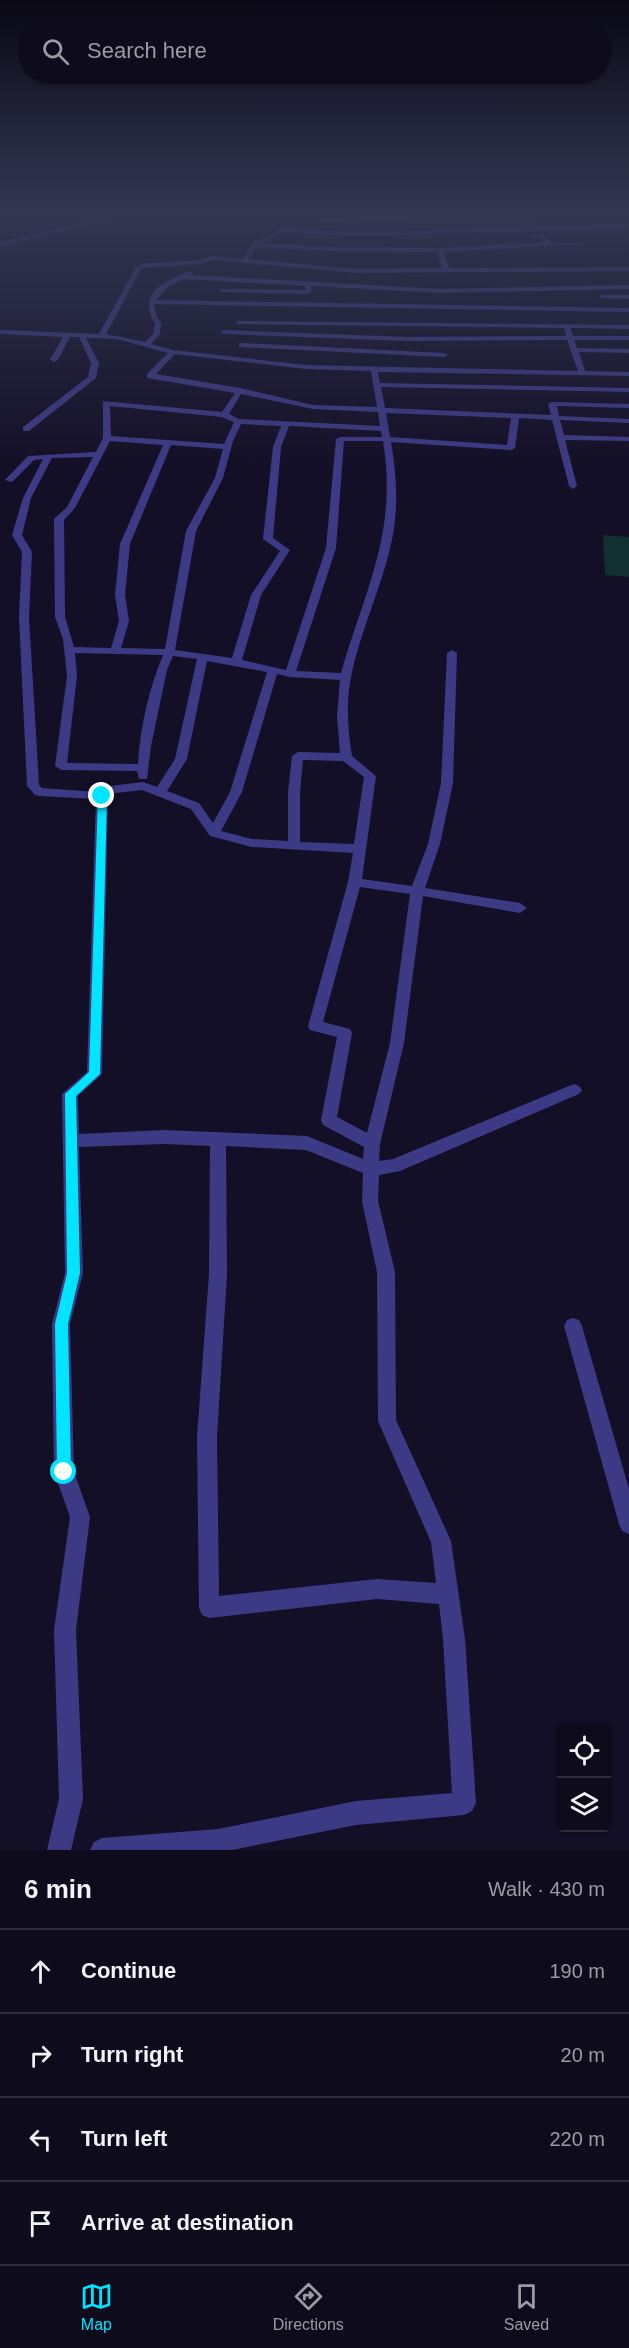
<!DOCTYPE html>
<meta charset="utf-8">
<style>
:root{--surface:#0e0b1c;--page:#171425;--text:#f1f3f6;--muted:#9b9ba3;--line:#2e2b3b;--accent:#00e5ff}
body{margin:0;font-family:Helvetica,sans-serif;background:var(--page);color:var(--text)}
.controls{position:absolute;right:18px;bottom:18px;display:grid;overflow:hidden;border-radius:6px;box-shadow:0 2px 4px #0004}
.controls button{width:54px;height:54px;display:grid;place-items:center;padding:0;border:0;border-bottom:2px solid var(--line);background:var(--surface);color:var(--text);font:30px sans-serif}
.stop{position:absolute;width:18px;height:18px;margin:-14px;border:4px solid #00e5ff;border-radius:50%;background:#fff}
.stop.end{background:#00e5ff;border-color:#fff;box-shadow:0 2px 6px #0008}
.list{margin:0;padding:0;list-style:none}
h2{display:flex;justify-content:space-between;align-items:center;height:78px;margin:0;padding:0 24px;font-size:26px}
h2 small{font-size:20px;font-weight:400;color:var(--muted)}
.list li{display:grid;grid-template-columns:39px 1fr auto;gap:18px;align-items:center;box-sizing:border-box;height:84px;padding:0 24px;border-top:2px solid var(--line)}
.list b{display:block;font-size:22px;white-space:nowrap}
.list em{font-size:20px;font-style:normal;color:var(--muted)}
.icon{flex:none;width:33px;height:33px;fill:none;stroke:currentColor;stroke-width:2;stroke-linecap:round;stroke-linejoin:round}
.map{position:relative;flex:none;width:629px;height:1850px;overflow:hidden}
.search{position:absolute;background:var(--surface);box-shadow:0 2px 4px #0004;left:18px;right:18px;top:18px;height:66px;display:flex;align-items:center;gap:15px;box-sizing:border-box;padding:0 21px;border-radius:33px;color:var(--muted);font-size:22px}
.sheet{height:414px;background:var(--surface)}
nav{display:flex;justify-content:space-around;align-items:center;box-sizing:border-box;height:84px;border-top:2px solid var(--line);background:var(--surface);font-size:16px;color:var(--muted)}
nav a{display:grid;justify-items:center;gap:3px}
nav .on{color:var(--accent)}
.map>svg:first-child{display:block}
.green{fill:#12302f}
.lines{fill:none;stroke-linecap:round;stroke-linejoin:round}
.street{fill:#3d3a85;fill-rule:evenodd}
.route{fill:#00e5ff}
</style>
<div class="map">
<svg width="629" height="1850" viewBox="0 0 629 1850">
<rect width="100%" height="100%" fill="#130f26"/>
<path class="green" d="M 603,535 L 629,537 L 629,577 L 605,575 Z"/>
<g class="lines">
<path class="street" d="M 142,209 L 152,209 L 0,246 L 0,242 Z
M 539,209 L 545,209 L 538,218 L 320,222 L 317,220 L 536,214 Z
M 559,209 L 565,209 L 565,211 L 614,213 L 564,215 L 558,212 Z
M 629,224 L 629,228 L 366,236 L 284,233 L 260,243 L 328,247 L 440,248 L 544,242 L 541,238 L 525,236 L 543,234 L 551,243 L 580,242 L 583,244 L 444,252 L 449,268 L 629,267 L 629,271 L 356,273 L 213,260 L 201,264 L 143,268 L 141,269 L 106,334 L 145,342 L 153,334 L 155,324 C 137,293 164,281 190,271 L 193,273 L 190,275 L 440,289 L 629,285 L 629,289 L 440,293 L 311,286 L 311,292 L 308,294 L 221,292 L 219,289 L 305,290 L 305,286 L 184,279 L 167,288 L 156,300 L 629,308 L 629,312 L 154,304 L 156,314 L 161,324 L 160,334 L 151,344 L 173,350 L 306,365 L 578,371 L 567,340 L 408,341 L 224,334 L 220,332 L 224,330 L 408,337 L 566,336 L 564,328 L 236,324 L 238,321 L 629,325 L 629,329 L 570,328 L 573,336 L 629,336 L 629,340 L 574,340 L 577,348 L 629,349 L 629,353 L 579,352 L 585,371 L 629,372 L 629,376 L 378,372 L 380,383 L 629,388 L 629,392 L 381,387 L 385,408 L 551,415 L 548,404 L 552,402 L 629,404 L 629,408 L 557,406 L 559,416 L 629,419 L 629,423 L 560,420 L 564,435 L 629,437 L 629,441 L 565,440 L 577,486 L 573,489 L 569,486 L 552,420 L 519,418 L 515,448 L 511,450 L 391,442 C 396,471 398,499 394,528 C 386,581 359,630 350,683 C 346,707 348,731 352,756 L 376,776 L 362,879 L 412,886 L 428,844 L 441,783 L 447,653 L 452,650 L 457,653 L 453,783 L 440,844 L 425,888 L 520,903 L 527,908 L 520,913 L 423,896 L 404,1043 L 380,1144 L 379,1161 L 393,1159 L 569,1086 L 574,1084 L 579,1086 L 582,1090 L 579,1094 L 400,1171 L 379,1175 L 378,1201 L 395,1272 L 396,1420 L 451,1541 L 465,1639 L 476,1803 L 472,1811 L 464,1815 L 356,1825 L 232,1850 L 90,1850 L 94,1842 L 102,1838 L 218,1829 L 356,1801 L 452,1793 L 443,1639 L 439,1604 L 377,1599 L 209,1618 L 202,1615 L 199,1608 L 197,1437 L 209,1274 L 210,1146 L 164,1144 L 79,1147 L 83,1273 L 70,1324 L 74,1472 L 90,1517 L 76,1630 L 83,1799 L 71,1850 L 47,1850 L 59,1799 L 54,1630 L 70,1517 L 54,1472 L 52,1324 L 65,1273 L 62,1094 L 87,1072 L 96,799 L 39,796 L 35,795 L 27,786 L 19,617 L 22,552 L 12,535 L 23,498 L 43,459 L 34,460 L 12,482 L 5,480 L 28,456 L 96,452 L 103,438 L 103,401 L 222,412 L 235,393 L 147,378 L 147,374 L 168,353 L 117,339 L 86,338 L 99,363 L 96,378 L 29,431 L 23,431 L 23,427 L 88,377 L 91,363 L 79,337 L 70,337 L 58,360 L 54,362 L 50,360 L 63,337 L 0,334 L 0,330 L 99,334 L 136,267 L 142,264 L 200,260 L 212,256 L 243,259 L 254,242 L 292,225 L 295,227 L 291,229 L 366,232 ZM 257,247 L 328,251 L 437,252 L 442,268 L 356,269 L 249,259 ZM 175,354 L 306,369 L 371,371 L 377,407 L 313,405 L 240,388 L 156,374 ZM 241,394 L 313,409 L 378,412 L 380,426 L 239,419 L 229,414 ZM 110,406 L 222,417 L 234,422 L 224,444 L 111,436 ZM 386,413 L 511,418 L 507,445 L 390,437 ZM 241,424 L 281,426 L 273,447 L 263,539 L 280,551 L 251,595 L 232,658 L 175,650 L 196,531 L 223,478 L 233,441 ZM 289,426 L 381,431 L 382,437 L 340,437 L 336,439 L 326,548 L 286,670 L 242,660 L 261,595 L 290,550 L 273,538 L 281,447 ZM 110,441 L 163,445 L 120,544 L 115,595 L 119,621 L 111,648 L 74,647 L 65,617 L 64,520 L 75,508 ZM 344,441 L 383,441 C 398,533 365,589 341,673 L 296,671 L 336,548 ZM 171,445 L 223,449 L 215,478 L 186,531 L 165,649 L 121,648 L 129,621 L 125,595 L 130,544 ZM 93,457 L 67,507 L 54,519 L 55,617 L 63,639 L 67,676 L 55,766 L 61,770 L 137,771 L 139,779 L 147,779 L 151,746 L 167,670 L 173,656 L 197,659 L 175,759 L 157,787 L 143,782 L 102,787 L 96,792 L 42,788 L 39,785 L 29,617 L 32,552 L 22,535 L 31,498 L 52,458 ZM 75,653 L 163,655 C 149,688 140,728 138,764 L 67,763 L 77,676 ZM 207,661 L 267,672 L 230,792 L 213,823 L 199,803 L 167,791 L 187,759 ZM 277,674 L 290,677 L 340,680 L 337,716 L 340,753 L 298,752 L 292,756 L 288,792 L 288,841 L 252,839 L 221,831 L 242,792 ZM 303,760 L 343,761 L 364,777 L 354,844 L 300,842 L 300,792 ZM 142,790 L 191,809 L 210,836 L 252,847 L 353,853 L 348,882 L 308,1026 L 310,1030 L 337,1037 L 321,1120 L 323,1125 L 364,1147 L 363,1159 L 307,1136 L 164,1130 L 79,1134 L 78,1096 L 102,1074 L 108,794 ZM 360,887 L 410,894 L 390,1043 L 367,1133 L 337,1117 L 352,1033 L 350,1029 L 323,1022 ZM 226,1146 L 306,1150 L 363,1173 L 362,1201 L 377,1272 L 378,1421 L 431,1542 L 436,1583 L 377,1579 L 219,1596 L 217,1437 L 227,1274 Z
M 601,295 L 629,295 L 629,299 L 599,298 Z
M 242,343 L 444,353 L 448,355 L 444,357 L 239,347 L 239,343 Z
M 573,1318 L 579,1320 L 582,1326 L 629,1489 L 629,1534 L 622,1531 L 619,1524 L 564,1326 L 567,1320 Z"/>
</g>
<linearGradient id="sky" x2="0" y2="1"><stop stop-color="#0a0815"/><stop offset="0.45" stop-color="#333752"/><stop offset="1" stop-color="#333752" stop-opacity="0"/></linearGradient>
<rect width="629" height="468" fill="url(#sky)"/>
<path class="route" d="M 102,793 L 107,796 L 100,1074 L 76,1096 L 80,1273 L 68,1324 L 71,1472 L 64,1479 L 57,1472 L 55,1324 L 67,1273 L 65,1094 L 89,1072 L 98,796 Z"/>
</svg>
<div class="controls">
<button><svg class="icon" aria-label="locate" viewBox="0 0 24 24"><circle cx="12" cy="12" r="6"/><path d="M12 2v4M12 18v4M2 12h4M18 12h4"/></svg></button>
<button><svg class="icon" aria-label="layers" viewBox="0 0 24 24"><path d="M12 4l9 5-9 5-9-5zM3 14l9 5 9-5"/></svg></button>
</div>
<div class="stop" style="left:64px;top:1472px"></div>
<div class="stop end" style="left:102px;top:796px"></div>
<div class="search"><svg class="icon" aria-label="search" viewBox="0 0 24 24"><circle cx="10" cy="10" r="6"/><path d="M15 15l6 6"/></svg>Search here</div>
</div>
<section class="sheet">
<h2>6 min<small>Walk · 430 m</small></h2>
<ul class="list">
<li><svg class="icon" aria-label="ahead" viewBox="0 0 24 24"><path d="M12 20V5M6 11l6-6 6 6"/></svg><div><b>Continue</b></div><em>190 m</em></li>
<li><svg class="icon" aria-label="right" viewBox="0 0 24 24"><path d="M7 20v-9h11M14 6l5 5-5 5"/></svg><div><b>Turn right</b></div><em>20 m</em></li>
<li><svg class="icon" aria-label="left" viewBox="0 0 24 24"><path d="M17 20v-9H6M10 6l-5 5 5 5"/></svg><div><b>Turn left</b></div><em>220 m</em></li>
<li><svg class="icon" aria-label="arrive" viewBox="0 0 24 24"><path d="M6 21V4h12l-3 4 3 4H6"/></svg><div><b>Arrive at destination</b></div></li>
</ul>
</section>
<nav>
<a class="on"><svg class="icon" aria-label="map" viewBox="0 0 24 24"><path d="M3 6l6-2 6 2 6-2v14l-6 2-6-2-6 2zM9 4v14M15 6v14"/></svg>Map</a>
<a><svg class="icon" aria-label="directions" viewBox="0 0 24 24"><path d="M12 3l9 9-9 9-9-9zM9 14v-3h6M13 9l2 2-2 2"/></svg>Directions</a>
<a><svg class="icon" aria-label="saved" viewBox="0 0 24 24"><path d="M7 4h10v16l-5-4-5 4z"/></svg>Saved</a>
</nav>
